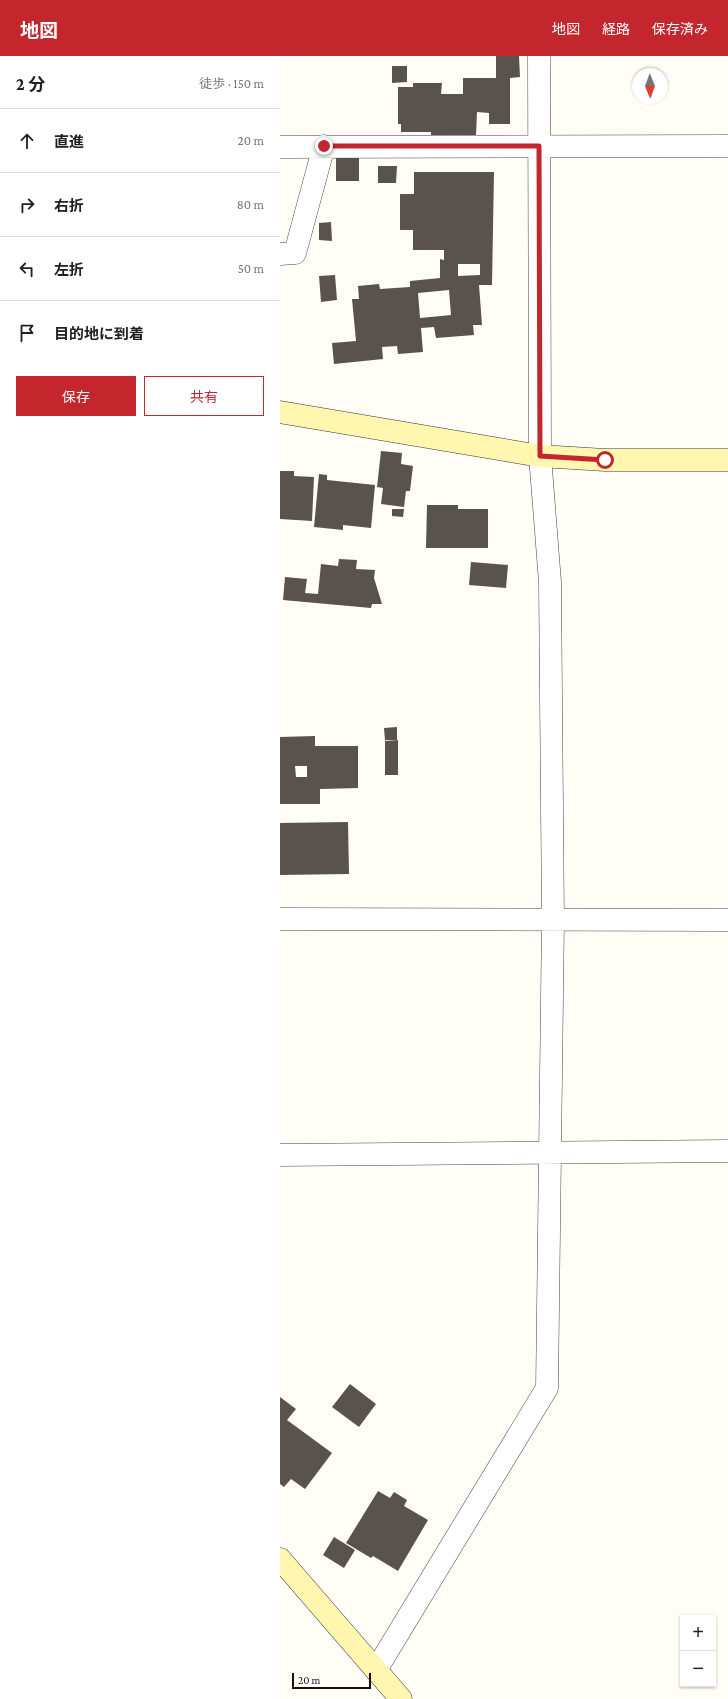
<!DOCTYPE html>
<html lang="ja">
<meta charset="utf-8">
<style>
:root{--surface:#fff;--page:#f6f6f6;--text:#202124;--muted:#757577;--line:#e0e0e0;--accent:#c4262e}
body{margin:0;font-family:"Crimson Pro","Noto Sans JP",serif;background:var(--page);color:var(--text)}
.controls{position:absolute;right:12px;bottom:12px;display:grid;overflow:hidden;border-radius:0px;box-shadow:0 1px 3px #0004}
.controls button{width:36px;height:36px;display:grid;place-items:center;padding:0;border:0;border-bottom:1px solid var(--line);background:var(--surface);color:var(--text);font:20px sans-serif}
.compass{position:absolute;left:352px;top:12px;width:36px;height:36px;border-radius:50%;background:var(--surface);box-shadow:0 1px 3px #0004;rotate:179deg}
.scale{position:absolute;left:12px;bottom:10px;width:79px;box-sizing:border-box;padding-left:4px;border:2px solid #111;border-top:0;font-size:11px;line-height:14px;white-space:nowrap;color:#111;-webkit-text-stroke:3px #fff;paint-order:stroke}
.stop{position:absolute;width:12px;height:12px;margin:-9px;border:3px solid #c4262e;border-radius:50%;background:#fff}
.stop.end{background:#c4262e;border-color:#fff;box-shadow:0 1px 4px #0008}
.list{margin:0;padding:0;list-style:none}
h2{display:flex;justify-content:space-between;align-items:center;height:52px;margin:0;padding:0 16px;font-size:17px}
h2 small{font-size:13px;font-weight:400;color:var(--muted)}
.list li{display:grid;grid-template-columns:26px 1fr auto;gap:12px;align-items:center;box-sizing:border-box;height:64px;padding:0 16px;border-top:1px solid var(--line)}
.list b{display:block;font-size:15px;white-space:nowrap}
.list em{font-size:13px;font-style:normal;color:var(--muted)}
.actions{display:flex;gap:8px;padding:12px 16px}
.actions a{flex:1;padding:9px 0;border:1px solid var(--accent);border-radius:0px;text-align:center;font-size:14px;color:var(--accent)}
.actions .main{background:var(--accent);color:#fff}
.icon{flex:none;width:22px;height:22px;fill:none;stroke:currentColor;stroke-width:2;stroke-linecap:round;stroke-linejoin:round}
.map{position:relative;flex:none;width:448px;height:1643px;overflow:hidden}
header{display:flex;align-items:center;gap:24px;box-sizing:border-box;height:56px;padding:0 20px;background:var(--accent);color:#fff}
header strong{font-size:19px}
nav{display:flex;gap:22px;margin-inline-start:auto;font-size:14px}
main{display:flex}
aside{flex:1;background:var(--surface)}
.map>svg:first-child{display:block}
.building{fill:#5a524d;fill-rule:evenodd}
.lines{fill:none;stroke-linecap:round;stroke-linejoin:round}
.street-casing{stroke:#444;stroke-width:23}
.secondary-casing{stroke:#333;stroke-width:23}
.street{stroke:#fff;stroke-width:22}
.secondary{stroke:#fff6b0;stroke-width:22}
.route{stroke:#c4262e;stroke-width:5}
</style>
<header>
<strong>地図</strong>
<nav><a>地図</a><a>経路</a><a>保存済み</a></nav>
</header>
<main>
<aside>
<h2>2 分<small>徒歩 · 150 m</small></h2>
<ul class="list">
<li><svg class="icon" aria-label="ahead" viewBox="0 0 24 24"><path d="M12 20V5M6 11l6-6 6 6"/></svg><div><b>直進</b></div><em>20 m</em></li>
<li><svg class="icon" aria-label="right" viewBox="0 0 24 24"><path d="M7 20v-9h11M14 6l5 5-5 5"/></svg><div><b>右折</b></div><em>80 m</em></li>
<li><svg class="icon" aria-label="left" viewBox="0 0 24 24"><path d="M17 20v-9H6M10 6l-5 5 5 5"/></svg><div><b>左折</b></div><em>50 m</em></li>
<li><svg class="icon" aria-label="arrive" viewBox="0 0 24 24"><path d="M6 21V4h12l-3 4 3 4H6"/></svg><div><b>目的地に到着</b></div></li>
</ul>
<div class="actions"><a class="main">保存</a><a>共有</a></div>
</aside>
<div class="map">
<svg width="448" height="1643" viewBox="0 0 448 1643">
<rect width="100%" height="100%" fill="#fffdf5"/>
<path class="building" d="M 216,0 L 239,0 L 240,21 L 230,22 L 230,68 L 209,68 L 209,57 L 197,56 L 196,79 L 151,79 L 151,76 L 121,76 L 121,68 L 118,68 L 118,31 L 133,31 L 133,27 L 162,27 L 161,38 L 183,38 L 183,22 L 216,22 Z
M 112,10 L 127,10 L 127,26 L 112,27 Z
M 79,101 L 79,125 L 56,125 L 56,102 Z
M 98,110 L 117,110 L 116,127 L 98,127 Z
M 134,116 L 214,116 L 212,229 L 199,229 L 202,269 L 193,269 L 194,279 L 156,282 L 154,271 L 141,272 L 143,296 L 118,298 L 117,290 L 102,291 L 103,303 L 54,308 L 52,287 L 76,285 L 72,243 L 79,243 L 78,230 L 99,228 L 100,233 L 130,231 L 130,225 L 160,222 L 160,203 L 164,204 L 164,194 L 133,194 L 133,174 L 120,174 L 120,138 L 134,138 ZM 178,208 L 200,208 L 200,219 L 178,220 ZM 169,234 L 171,259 L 140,262 L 138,237 Z
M 51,166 L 52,185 L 39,184 L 39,167 Z
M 55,219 L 57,244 L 41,246 L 39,220 Z
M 101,395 L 122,397 L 121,408 L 133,410 L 130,435 L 126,435 L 124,451 L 101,448 L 103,432 L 97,431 Z
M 0,415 L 14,415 L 14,420 L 34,421 L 32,465 L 0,463 Z
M 39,418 L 47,419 L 47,424 L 95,429 L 91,472 L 63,469 L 63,474 L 34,471 Z
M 147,449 L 178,449 L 178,453 L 208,453 L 208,492 L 146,492 Z
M 112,453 L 124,453 L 123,461 L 112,460 Z
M 59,503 L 77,504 L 76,513 L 95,514 L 94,522 L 102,548 L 92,548 L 91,552 L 3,544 L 5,521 L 27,523 L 25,537 L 38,538 L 41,508 L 58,510 Z
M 191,506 L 228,509 L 226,532 L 189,529 Z
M 117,671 L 117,684 L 105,684 L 104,672 Z
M 35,680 L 35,690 L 78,690 L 78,732 L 40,733 L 40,748 L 0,748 L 0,681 ZM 15,710 L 27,710 L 27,721 L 16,721 Z
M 118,684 L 118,719 L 105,719 L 105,685 Z
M 68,766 L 69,818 L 0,819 L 0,767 Z
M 70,1328 L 96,1348 L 79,1371 L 52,1351 Z
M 0,1341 L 16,1353 L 7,1364 L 52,1397 L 25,1433 L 11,1423 L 4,1431 L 0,1428 Z
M 98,1435 L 110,1442 L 114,1436 L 127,1444 L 124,1450 L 148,1464 L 118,1515 L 93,1500 L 91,1502 L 66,1487 Z
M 54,1481 L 75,1494 L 64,1512 L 43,1499 Z"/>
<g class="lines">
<g class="street-casing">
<path id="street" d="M 0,91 L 448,90
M 0,198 L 15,197 L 44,90
M 0,863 L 448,864
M 0,1099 L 448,1095
M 96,1614 L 267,1332 L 273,864 L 270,526 L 260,400 L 259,0"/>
</g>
<g class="secondary-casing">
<path id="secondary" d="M 0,356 L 260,400 L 325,404 L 448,404
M 0,1503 L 121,1643"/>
</g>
<use href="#street" class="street"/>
<use href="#secondary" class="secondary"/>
</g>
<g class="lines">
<path class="route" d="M 44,90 L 259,90 L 260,400 L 325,404"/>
</g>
</svg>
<div class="controls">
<button>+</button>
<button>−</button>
</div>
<svg class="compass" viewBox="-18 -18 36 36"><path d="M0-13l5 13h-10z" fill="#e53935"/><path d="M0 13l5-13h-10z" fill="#757577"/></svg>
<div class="scale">20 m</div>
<div class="stop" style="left:325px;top:404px"></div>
<div class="stop end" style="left:44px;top:90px"></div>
</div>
</main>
